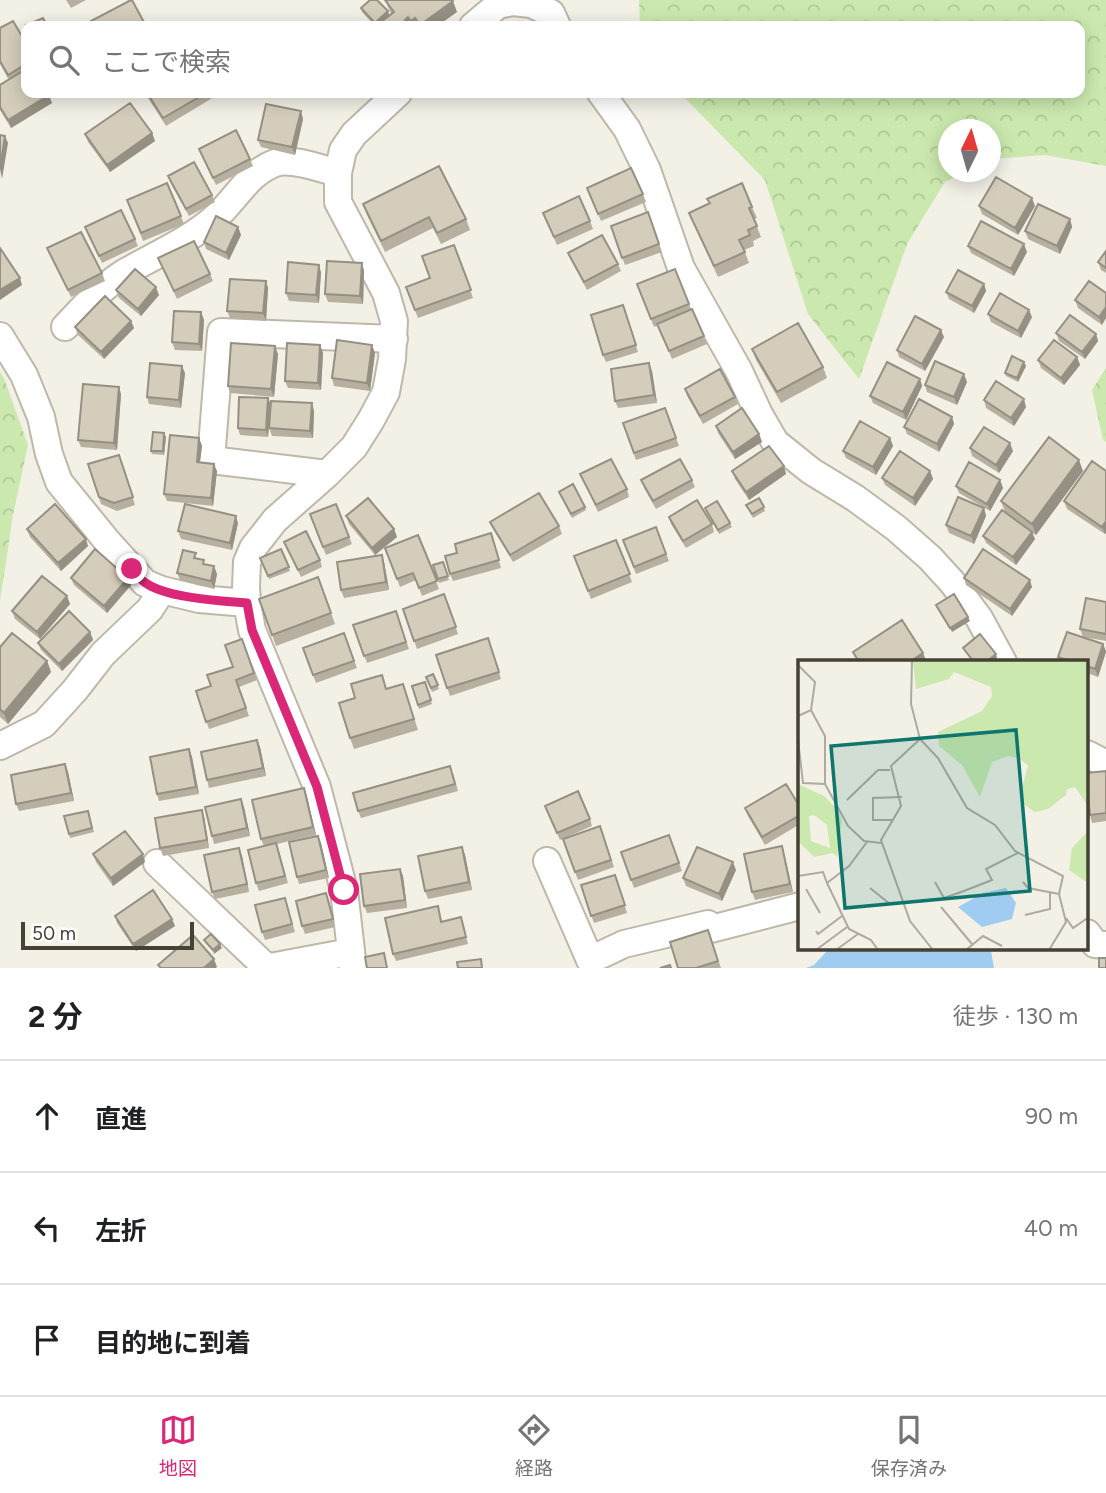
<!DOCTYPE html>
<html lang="ja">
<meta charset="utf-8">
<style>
:root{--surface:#fff;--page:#f6f6f6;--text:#202124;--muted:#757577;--line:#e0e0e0;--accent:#db2777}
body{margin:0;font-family:Figtree,"Noto Sans JP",sans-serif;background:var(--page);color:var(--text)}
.compass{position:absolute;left:938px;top:119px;width:63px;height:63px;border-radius:50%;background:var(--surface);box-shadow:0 4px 18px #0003;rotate:5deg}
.scale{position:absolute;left:21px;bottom:18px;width:173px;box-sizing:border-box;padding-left:7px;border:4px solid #464135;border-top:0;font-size:19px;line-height:24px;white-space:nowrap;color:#464135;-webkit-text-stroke:5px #fff;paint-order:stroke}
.stop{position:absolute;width:21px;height:21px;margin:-16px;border:5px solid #db2777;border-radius:50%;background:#fff}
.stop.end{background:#db2777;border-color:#fff;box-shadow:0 2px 7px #0008}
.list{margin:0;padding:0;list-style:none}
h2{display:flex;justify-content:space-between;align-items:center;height:91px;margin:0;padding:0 28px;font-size:30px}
h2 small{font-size:23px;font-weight:400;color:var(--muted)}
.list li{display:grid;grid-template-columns:46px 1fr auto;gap:21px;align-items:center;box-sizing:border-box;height:112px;padding:0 28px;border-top:2px solid var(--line)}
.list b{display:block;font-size:26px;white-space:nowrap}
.list em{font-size:23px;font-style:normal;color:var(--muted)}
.icon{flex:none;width:38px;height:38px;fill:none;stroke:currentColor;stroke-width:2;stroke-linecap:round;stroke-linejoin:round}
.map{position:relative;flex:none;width:1106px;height:968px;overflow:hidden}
.search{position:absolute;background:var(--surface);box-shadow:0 4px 18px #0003;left:21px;right:21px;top:21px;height:77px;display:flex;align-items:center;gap:18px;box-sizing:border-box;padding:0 24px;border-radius:14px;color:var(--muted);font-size:26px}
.sheet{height:427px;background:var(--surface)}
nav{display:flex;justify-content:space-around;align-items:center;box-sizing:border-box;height:98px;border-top:2px solid var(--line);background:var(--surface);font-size:19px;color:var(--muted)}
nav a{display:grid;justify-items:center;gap:4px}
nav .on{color:var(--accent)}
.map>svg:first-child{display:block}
.forest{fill:url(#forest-crowns)}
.water{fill:#a1ccf2}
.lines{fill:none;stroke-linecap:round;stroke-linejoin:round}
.street-casing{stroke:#bfb8a9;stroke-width:30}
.street{stroke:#fff;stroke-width:26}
.wall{fill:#b7b0a1}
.shaded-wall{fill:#959083}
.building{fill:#d5cdbb;stroke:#959083;stroke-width:2}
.route{stroke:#db2777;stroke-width:9}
.inset-road{fill:none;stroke:#aeaa9f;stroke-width:2}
.view{fill:#0f766e;fill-opacity:0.15;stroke:#0f766e;stroke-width:3.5}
.inset-edge{fill:none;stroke:#464135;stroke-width:3.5}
</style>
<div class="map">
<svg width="1106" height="968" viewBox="0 0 1106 968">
<defs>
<pattern id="forest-crowns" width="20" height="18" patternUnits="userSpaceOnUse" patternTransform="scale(1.75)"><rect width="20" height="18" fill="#cbe9ae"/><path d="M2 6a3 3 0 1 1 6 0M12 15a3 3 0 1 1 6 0" fill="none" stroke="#b0c996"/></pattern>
</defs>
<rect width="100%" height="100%" fill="#f3f0e6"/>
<path class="forest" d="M 639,0 L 1106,0 L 1106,166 L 1045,155 L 991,159 L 990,130 L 948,130 L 948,172 L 966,172 L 945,182 L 907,244 L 859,379 L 808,314 L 765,180 L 680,93 L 1080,93 L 1080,26 L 640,26 Z
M 1106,368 L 1106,442 L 1103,440 L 1092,390 Z
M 0,372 L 4,378 L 28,445 L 13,515 L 0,601 Z"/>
<path class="water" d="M 837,949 L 988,949 L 991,951 L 994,968 L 806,968 L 814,965 L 827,951 Z"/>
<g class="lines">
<g class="street-casing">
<path id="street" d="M 473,26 L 498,5 L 513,2 L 531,4 L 551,13 L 557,26
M 601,93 L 627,129 L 647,170 L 681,268 L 739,371 L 759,414 L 775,442 L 811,471 L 855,498 L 896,528 L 930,558 L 952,582 L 979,618 L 1003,662
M 65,327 C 83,308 102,287 124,273 C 155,255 189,241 216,217 C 236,199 248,173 275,163 C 291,157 321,169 338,173
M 0,336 L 24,375 L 41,417 L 49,454 L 59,482 L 107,541 L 145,583 L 162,590 L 199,599 L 247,603
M 327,474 L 211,460 L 221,332 L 394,339
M 0,746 L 44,724 L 75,690 L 103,654 L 150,609 L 162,590
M 1087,754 L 1106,764
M 547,861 L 590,960 L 624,944 L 708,924 L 711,929 L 800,906
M 157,863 L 266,967
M 1087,933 L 1095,944 L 1106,945
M 265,968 L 350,952
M 353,968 L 344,890 L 317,787 L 252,630 L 247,603 L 246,587 L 247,562 L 253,548 L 275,520 L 327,474 L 354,447 L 371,420 L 386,392 L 392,359 L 394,321 L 386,293 L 338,202 L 338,173 L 343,150 L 354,134 L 398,93"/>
</g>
<use href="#street" class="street"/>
</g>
<path class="wall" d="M 66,0 L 86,0 L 71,8 Z
M 385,0 L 457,12 L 437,26 L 383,26 L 381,22 L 375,26 L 362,12 L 361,8 L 388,11 L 389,15 L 385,19 L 391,14 Z
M 0,28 L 26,43 L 26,93 L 52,103 L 11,128 L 0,110 L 0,85 L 9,80 L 0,64 Z
M 147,93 L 212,93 L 214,97 L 166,126 L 148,98 Z
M 303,119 L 295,155 L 261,147 L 258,140 Z
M 152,133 L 155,141 L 110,172 L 88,142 L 85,134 Z
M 199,149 L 250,159 L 253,166 L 216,185 Z
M 168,176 L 212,195 L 215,202 L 189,216 L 171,184 Z
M 167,183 L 184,224 L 143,241 L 127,200 Z
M 587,188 L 643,194 L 646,202 L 601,221 Z
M 363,204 L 466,219 L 470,230 L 441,244 L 433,228 L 385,252 L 367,215 Z
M 979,206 L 1035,206 L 1018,235 L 982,214 Z
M 752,207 L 757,218 L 754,219 L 761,237 L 753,241 L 754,246 L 744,250 L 749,263 L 718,277 L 689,213 Z
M 648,212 L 662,252 L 625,265 L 611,226 Z
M 543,213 L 590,221 L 593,229 L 557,245 Z
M 1070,219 L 1072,227 L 1060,254 L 1028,239 L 1025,231 Z
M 85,227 L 135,239 L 138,246 L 102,263 Z
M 238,227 L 241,235 L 229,260 L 206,249 L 204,242 Z
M 454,245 L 473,298 L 418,318 L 406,287 L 430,278 Z
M 968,246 L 1027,252 L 1014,276 L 971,253 Z
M 47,248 L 102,273 L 105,281 L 71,297 Z
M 1106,251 L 1106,273 L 1101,270 L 1098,262 Z
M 568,253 L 618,264 L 621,271 L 587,290 L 571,260 Z
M 158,258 L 210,274 L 213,281 L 177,299 Z
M 362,263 L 364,271 L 363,304 L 328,302 L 325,294 Z
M 675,269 L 691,309 L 707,344 L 672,359 L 658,325 L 654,327 L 637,284 Z
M 321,272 L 319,303 L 289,301 L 286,293 Z
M 266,281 L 268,288 L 266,321 L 230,318 L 227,311 Z
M 984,284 L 986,291 L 974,313 L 949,299 L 946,292 Z
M 116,290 L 159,295 L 141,316 L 119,298 Z
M 1106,293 L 1102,325 L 1078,308 L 1075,300 Z
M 623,305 L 638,352 L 606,362 L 603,355 Z
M 201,312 L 204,320 L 202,351 L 175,350 L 172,342 Z
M 988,314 L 1032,317 L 1021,338 L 991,322 Z
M 131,321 L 134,328 L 104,359 L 78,335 L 75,327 Z
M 1056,333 L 1096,334 L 1098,341 L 1085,359 L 1059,341 Z
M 944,337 L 925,371 L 899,357 L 897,350 Z
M 320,345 L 323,353 L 321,390 L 288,388 L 285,381 Z
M 752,349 L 823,367 L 827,378 L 781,403 L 756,360 Z
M 375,353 L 370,391 L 334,386 L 332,378 Z
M 278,354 L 274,397 L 230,393 L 228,386 Z
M 1077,357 L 1080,365 L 1064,385 L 1041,368 L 1038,360 Z
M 1026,366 L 1018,382 L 1006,376 L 1005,373 Z
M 652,371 L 657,403 L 618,408 L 615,401 Z
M 185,373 L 181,408 L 149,404 L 147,397 Z
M 920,379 L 922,386 L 906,420 L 873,403 L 870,396 Z
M 967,382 L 957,405 L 927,392 L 925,385 Z
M 685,389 L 735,397 L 738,404 L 703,424 L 687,396 Z
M 121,394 L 117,450 L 81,447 L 78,440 Z
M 984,400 L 1026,407 L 1014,426 L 986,408 Z
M 271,405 L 314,411 L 313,438 L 272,436 L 269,428 L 270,408 L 268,437 L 240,435 L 238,428 Z
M 665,408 L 679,446 L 636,460 L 623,423 Z
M 952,417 L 954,424 L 939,452 L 907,434 L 904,427 Z
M 716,426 L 759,434 L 762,442 L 735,459 L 718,433 Z
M 164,433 L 166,437 L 164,455 L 152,454 L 151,451 Z
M 199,438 L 202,446 L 200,462 L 217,471 L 213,506 L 167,501 L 164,494 Z
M 890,438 L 893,446 L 876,475 L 846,458 L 843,451 Z
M 970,448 L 1013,451 L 999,473 L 972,456 Z
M 119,455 L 135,505 L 117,511 L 101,504 L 88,464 Z
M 732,471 L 786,474 L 749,500 L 735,479 Z
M 930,471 L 933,479 L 915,506 L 885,485 L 882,478 Z
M 1083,471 L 1036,535 L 1032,533 L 1035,539 L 1016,565 L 986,543 L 983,536 L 1005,512 L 1001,501 Z
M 1106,471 L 1106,533 L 1105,534 L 1067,509 L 1064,501 Z
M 580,474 L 627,489 L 629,497 L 598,512 Z
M 641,480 L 692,480 L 695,487 L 656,509 L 644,488 Z
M 1000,480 L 1003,488 L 990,511 L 959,493 L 956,486 Z
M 559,492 L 585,507 L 586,510 L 572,518 Z
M 336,504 L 352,544 L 326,555 L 310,514 Z
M 746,505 L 764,507 L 765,511 L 753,518 Z
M 705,508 L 730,523 L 732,527 L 719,534 Z
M 984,508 L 986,516 L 974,544 L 949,533 L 946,525 Z
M 346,516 L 394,529 L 397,537 L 375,555 L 349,524 Z
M 669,517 L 712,524 L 714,532 L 686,548 L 671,524 Z
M 490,522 L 559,526 L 562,534 L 513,562 L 493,529 Z
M 238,523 L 232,550 L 181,539 L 178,531 Z
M 656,527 L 669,561 L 636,574 L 623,540 Z
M 27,529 L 88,546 L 61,571 L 30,537 Z
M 491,533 L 501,568 L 453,581 L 450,574 L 457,553 Z
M 418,535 L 439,589 L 422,596 L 416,580 L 400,587 L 385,548 Z
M 616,540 L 632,582 L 591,599 L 574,556 Z
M 284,542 L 320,560 L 322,567 L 301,577 Z
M 281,549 L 290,571 L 269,579 L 260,558 Z
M 198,559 L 217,574 L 214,589 L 180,580 L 177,573 Z
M 384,562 L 389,590 L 344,598 L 341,590 Z
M 443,562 L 449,580 L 439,583 L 433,565 Z
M 318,577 L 335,624 L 276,646 L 259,599 Z
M 71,578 L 128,578 L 131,585 L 107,613 L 74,585 Z
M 964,578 L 1032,587 L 1012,616 L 966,585 Z
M 444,594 L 458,634 L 417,649 L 403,609 Z
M 67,596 L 70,604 L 40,639 L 15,619 L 12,611 Z
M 1106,602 L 1106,641 L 1083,637 L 1080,629 Z
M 396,611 L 409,649 L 367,663 L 353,625 Z
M 90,632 L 93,640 L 62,671 L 41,650 L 38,643 Z
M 344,633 L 357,668 L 316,683 L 303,648 Z
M 488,638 L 501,679 L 450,696 L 436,655 Z
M 242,639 L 257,680 L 239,687 L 249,716 L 209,729 L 196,691 L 211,686 L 233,667 Z
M 1103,644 L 1106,651 L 1098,677 L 1087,673 L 1087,662 L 1060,662 L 1058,657 Z
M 0,647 L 47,661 L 51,672 L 8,724 L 0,717 Z
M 433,674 L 439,689 L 432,692 L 426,677 Z
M 425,682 L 432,704 L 419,709 L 412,686 Z
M 403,684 L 418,730 L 354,749 L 350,738 L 387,689 Z
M 257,740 L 260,747 L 266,776 L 209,788 L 207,780 Z
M 189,749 L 192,757 L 199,794 L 159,801 L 157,794 Z
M 1106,771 L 1106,821 L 1092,823 L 1090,815 Z
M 68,772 L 74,801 L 19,811 L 16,804 Z
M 453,773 L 458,791 L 361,818 L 358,811 Z
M 304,788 L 316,835 L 277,844 L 288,883 L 259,891 L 256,883 L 264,846 L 261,839 Z
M 244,807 L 250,836 L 214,844 L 212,836 Z
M 800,807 L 800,824 L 765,845 L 748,816 L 745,808 Z
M 88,811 L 94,832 L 70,838 L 69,834 Z
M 548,813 L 590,819 L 592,826 L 560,840 Z
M 204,817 L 209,848 L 163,856 L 160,848 Z
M 600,826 L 614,867 L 578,880 L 563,839 Z
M 669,835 L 682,871 L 634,888 L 621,852 Z
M 321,843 L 329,878 L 299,884 L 297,877 Z
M 462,847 L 465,855 L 472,890 L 428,899 L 425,891 Z
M 239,848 L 242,856 L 249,892 L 215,899 L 212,892 Z
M 93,854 L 145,862 L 113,886 L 96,862 Z
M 784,854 L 793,892 L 755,900 L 752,892 Z
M 400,869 L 403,876 L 407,908 L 367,913 L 364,906 Z
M 736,870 L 722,901 L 686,886 L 683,878 Z
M 615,875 L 627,913 L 594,923 L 581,885 Z
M 285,898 L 295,932 L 265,940 L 262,932 Z
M 329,901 L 335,927 L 305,934 L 302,926 Z
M 440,913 L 442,921 L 461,917 L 468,944 L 396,961 L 393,954 Z
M 115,916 L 172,919 L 175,926 L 136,951 L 117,923 Z
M 708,930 L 721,968 L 678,968 Z"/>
<path class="shaded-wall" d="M 453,1 L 457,12 L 437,26 L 420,26 L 420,25 Z
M 388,11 L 389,15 L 376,26 L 375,23 Z
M 408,17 L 412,26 L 408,26 L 405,20 Z
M 415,18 L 418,26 L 413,26 L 411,21 Z
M 49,95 L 52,103 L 11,128 L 8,120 Z
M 301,111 L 303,119 L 295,155 L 292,147 Z
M 152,133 L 155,141 L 110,172 L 107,165 Z
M 5,136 L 8,143 L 2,179 L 0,169 Z
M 1032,198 L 1035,206 L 1018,235 L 1015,228 Z
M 1070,219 L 1072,227 L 1060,254 L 1057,246 Z
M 238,227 L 241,235 L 229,260 L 226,253 Z
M 1024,244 L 1027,252 L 1014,276 L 1011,269 Z
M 362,263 L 364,271 L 363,304 L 360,296 Z
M 319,265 L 321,272 L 319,303 L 316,295 Z
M 20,278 L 22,285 L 0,300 L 0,290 Z
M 266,281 L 268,288 L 266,321 L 263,313 Z
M 984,284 L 986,291 L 974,313 L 972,306 Z
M 156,287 L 159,295 L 141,316 L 138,309 Z
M 1106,307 L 1106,318 L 1102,325 L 1099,317 Z
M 1029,310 L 1032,317 L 1021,338 L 1018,331 Z
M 201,312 L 204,320 L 202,351 L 199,344 Z
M 131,321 L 134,328 L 104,359 L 101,352 Z
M 941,330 L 944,337 L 925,371 L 922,364 Z
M 1096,334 L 1098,341 L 1085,359 L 1082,352 Z
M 320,345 L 323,353 L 321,390 L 318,383 Z
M 372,345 L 375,353 L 370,391 L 367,383 Z
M 275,346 L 278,354 L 274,397 L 271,389 Z
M 1077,357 L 1080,365 L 1064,385 L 1061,378 Z
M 1024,362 L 1026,366 L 1018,382 L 1017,378 Z
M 649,363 L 652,371 L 657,403 L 654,395 Z
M 182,366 L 185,373 L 181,408 L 179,400 Z
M 964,374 L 967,382 L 957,405 L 954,397 Z
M 920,379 L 922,386 L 906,420 L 903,412 Z
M 119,387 L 121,394 L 117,450 L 114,443 Z
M 268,398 L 271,405 L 268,437 L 266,430 Z
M 1024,399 L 1026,407 L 1014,426 L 1011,418 Z
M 312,403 L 314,411 L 313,438 L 310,431 Z
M 952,417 L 954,424 L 939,452 L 937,444 Z
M 164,433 L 166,437 L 164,455 L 163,451 Z
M 759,434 L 762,442 L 735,459 L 733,452 Z
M 199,438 L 202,446 L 199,469 L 197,462 Z
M 890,438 L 893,446 L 876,475 L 873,467 Z
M 1010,443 L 1013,451 L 999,473 L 996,465 Z
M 1079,460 L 1083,471 L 1036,535 L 1032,524 Z
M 214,464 L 217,471 L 213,506 L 211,498 Z
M 784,466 L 786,474 L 749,500 L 746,492 Z
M 930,471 L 933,479 L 915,506 L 913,498 Z
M 1000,480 L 1003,488 L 990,511 L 987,504 Z
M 984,508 L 986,516 L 974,544 L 971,536 Z
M 236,516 L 238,523 L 232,550 L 230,543 Z
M 1106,521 L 1106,533 L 1105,534 L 1102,527 Z
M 394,529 L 397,537 L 375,555 L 372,548 Z
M 1032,532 L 1035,539 L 1016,565 L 1013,557 Z
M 86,539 L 88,546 L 61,571 L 58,563 Z
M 382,555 L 384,562 L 389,590 L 386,582 Z
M 214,566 L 217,574 L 214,589 L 211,581 Z
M 128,578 L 131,585 L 107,613 L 104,606 Z
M 1030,580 L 1032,587 L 1012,616 L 1010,609 Z
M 67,596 L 70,604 L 40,639 L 37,632 Z
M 968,617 L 970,621 L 952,632 L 950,628 Z
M 90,632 L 93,640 L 62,671 L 59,664 Z
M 1103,644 L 1106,652 L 1098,677 L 1095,669 Z
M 923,653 L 926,660 L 924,662 L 909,662 Z
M 996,654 L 997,658 L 992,662 L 986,662 Z
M 47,661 L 51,672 L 8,724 L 4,713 Z
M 257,740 L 260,747 L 266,776 L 263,768 Z
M 189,749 L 192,757 L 199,794 L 196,787 Z
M 65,764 L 68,772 L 74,801 L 71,793 Z
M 304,788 L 307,796 L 316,835 L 313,827 Z
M 241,799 L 244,807 L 250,836 L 247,828 Z
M 202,810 L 204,817 L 209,848 L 207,840 Z
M 318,836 L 321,843 L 329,878 L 326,870 Z
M 782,846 L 784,854 L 793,892 L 790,884 Z
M 462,847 L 465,855 L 472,890 L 469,882 Z
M 239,848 L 242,856 L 249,892 L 247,884 Z
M 143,854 L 145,862 L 113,886 L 111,878 Z
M 733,862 L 736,870 L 722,901 L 719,894 Z
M 400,869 L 403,876 L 407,908 L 405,900 Z
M 172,919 L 175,926 L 136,951 L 133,944 Z
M 220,944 L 222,948 L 214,954 L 213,950 Z
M 214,959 L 217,967 L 216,968 L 204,968 Z"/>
<path class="building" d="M 131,0 L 132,0 L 146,26 L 89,26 L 87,23 Z
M 370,0 L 377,0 L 388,11 L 375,23 L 361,8 Z
M 385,0 L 452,0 L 453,1 L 420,25 L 415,18 L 411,21 L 408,17 L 405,20 L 410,26 L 384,26 L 381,22 L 394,12 Z
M 43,18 L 47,26 L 27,26 L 26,25 Z
M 13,21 L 26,43 L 26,64 L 8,75 L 0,61 L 0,28 Z
M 26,69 L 26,93 L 48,93 L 49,95 L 8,120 L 0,107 L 0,85 Z
M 147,93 L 206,93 L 163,118 Z
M 130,103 L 152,133 L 107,165 L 85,134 Z
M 266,104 L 301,111 L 292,147 L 258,140 Z
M 236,130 L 250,159 L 213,178 L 199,149 Z
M 0,135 L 5,136 L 0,169 Z
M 194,162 L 212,195 L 186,209 L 168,176 Z
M 439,166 L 466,219 L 437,233 L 429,217 L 381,241 L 363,204 Z
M 631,168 L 643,194 L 598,214 L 587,188 Z
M 996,177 L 1032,198 L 1015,228 L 979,206 Z
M 167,183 L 181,216 L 141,233 L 127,200 Z
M 742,183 L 752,207 L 749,208 L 757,226 L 748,230 L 750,235 L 739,240 L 745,252 L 714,266 L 689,213 L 710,203 L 707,199 Z
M 579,196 L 590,221 L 554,237 L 543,213 Z
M 1038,204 L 1070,219 L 1057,246 L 1025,231 Z
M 121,210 L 135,239 L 99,256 L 85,227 Z
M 648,212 L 659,244 L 622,258 L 611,226 Z
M 216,216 L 238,227 L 226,253 L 204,242 Z
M 981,221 L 1024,244 L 1011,269 L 968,246 Z
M 81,232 L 102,273 L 68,290 L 47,248 Z
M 602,235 L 618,264 L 584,282 L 568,253 Z
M 194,241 L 210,274 L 174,291 L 158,258 Z
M 454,245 L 471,290 L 415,310 L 406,287 L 430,278 L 422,256 Z
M 0,248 L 20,278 L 0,290 Z
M 1106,251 L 1106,268 L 1098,262 Z
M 327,261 L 362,263 L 360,296 L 325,294 Z
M 288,262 L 319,265 L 316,295 L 286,293 Z
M 135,269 L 156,287 L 138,309 L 116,290 Z
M 675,269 L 689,304 L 651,319 L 637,284 Z
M 958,270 L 984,284 L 972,306 L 946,292 Z
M 230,279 L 266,281 L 263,313 L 227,311 Z
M 1089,281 L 1106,293 L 1106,307 L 1099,317 L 1075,300 Z
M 1000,293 L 1029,310 L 1018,331 L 988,314 Z
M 105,296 L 131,321 L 101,352 L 75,327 Z
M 623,305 L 636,345 L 603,355 L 591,315 Z
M 692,309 L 704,336 L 669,351 L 657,324 Z
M 174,311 L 201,312 L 199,344 L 172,342 Z
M 1070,315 L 1096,334 L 1082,352 L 1056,333 Z
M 915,316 L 941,330 L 922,364 L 897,350 Z
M 798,323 L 823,367 L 777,392 L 752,349 Z
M 337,340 L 372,345 L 367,383 L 332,378 Z
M 1054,340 L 1077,357 L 1061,378 L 1038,360 Z
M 231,343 L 275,346 L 271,389 L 228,386 Z
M 287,343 L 320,345 L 318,383 L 285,381 Z
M 1012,356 L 1024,362 L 1017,378 L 1005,373 Z
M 935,361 L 964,374 L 954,397 L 925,385 Z
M 887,362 L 920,379 L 903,412 L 870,396 Z
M 150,363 L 182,366 L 179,400 L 147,397 Z
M 649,363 L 654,395 L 615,401 L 611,369 Z
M 720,369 L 735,397 L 700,416 L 685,389 Z
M 996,381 L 1024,399 L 1011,418 L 984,400 Z
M 83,384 L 119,387 L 114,443 L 78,440 Z
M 239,397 L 268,398 L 266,430 L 238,428 Z
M 919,399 L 952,417 L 937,444 L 904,427 Z
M 271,401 L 312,403 L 310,431 L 269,428 Z
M 665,408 L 676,438 L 634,453 L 623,423 Z
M 742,408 L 759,434 L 733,452 L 716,426 Z
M 860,421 L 890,438 L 873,467 L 843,451 Z
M 984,427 L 1010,443 L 996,465 L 970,448 Z
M 153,432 L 164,433 L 163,451 L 151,451 Z
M 170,435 L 199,438 L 197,462 L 214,464 L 211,498 L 164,494 Z
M 1049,437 L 1079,460 L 1032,524 L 1001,501 Z
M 769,446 L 784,466 L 746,492 L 732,471 Z
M 900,451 L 930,471 L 913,498 L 882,478 Z
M 119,455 L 133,497 L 114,503 L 99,497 L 88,464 Z
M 611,459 L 627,489 L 596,505 L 580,474 Z
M 680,459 L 692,480 L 653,501 L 641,480 Z
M 1092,461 L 1106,471 L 1106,521 L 1102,527 L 1064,501 Z
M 969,462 L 1000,480 L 987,504 L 956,486 Z
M 573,484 L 585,507 L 571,514 L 559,492 Z
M 539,493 L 559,526 L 510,555 L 490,522 Z
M 958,497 L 984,508 L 971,536 L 946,525 Z
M 368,498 L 394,529 L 372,548 L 346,516 Z
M 759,498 L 764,507 L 752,514 L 746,505 Z
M 697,500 L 712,524 L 683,541 L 669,517 Z
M 717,501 L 730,523 L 718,530 L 705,508 Z
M 55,504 L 86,539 L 58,563 L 27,529 Z
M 185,504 L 236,516 L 230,543 L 178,531 Z
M 336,504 L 349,537 L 323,547 L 310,514 Z
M 1002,510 L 1032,532 L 1013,557 L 983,536 Z
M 656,527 L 666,554 L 634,567 L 623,540 Z
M 306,531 L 320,560 L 298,570 L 284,542 Z
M 491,533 L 499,560 L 450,574 L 445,556 L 457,553 L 455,544 Z
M 418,535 L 437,581 L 419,588 L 413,573 L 397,579 L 385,548 Z
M 616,540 L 630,574 L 588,591 L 574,556 Z
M 95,549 L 128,578 L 104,606 L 71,578 Z
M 281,549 L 289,567 L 268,576 L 260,558 Z
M 983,549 L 1030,580 L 1010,609 L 964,578 Z
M 183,550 L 196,553 L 194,558 L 204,560 L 203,564 L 214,566 L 211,581 L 177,573 Z
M 382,555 L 386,582 L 341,590 L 337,562 Z
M 443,562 L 448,576 L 438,579 L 433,565 Z
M 42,576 L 67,596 L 37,632 L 12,611 Z
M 318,577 L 331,613 L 272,635 L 259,599 Z
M 444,594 L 456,627 L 414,641 L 403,609 Z
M 954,594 L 968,617 L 950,628 L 936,605 Z
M 1086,598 L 1106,602 L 1106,634 L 1080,629 Z
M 69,611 L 90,632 L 59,664 L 38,643 Z
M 396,611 L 406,642 L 364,656 L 353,625 Z
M 902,620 L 923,653 L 909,662 L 859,662 L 853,652 Z
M 1067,632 L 1103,644 L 1095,669 L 1087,666 L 1087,662 L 1072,662 L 1058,657 Z
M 12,633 L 47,661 L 4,713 L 0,709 L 0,647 Z
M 344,633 L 354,661 L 313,675 L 303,648 Z
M 980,634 L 996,654 L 986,662 L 974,662 L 963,648 Z
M 488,638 L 499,672 L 447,688 L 436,655 Z
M 242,639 L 254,673 L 236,680 L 246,708 L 206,722 L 196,691 L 211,686 L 207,675 L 233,667 L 225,645 Z
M 433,674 L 438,685 L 431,688 L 426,677 Z
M 382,675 L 386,689 L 403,684 L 414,719 L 350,738 L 339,703 L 355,698 L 351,684 Z
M 425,682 L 431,700 L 418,705 L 412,686 Z
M 257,740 L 263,768 L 207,780 L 201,752 Z
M 189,749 L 196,787 L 157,794 L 150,757 Z
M 65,764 L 71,793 L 16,804 L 11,775 Z
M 450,766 L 455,784 L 358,811 L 353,793 Z
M 1106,771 L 1106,813 L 1090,815 L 1087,787 L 1087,773 Z
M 786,784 L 800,807 L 800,815 L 762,837 L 745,808 Z
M 304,788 L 313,827 L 261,839 L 252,800 Z
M 578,791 L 590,819 L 557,833 L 545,806 Z
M 241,799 L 247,828 L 212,836 L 205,807 Z
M 202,810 L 207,840 L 160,848 L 155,818 Z
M 88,811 L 92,828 L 69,834 L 64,816 Z
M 600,826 L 611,860 L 575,872 L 563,839 Z
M 125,831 L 143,854 L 111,878 L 93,854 Z
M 669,835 L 679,863 L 631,880 L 621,852 Z
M 318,836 L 326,870 L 297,877 L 289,842 Z
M 276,843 L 285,876 L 256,883 L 248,850 Z
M 782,846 L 790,884 L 752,892 L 744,854 Z
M 462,847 L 469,882 L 425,891 L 418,856 Z
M 697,847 L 733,862 L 719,894 L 683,878 Z
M 239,848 L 247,884 L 212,892 L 204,855 Z
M 400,869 L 405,900 L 364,906 L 360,874 Z
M 615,875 L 625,905 L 591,916 L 581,885 Z
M 153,890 L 172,919 L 133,944 L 115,916 Z
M 326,893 L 333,919 L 302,926 L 296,901 Z
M 285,898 L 292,924 L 262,932 L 255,905 Z
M 438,906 L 441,922 L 461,917 L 466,937 L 393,954 L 385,918 Z
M 708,930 L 718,961 L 696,968 L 678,968 L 670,942 Z
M 211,934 L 220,944 L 213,950 L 204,940 Z
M 193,935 L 214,959 L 204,968 L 161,968 L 158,965 Z
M 384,953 L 387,968 L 367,968 L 365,957 Z
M 1099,958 L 1106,958 L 1106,968 L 1099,968 Z
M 481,959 L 482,968 L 458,968 L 457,962 Z
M 670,965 L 671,968 L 660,968 Z"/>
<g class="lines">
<path class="route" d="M 132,569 C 136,573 139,578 143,581 C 163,598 221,601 247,603 L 252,630 L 317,787 L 344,890"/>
</g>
<g transform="translate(798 660)">
<rect width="290" height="290" fill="#f3f0e6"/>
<path d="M 115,1 L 290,1 L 290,146 L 277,127 L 269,129 L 268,135 L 250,149 L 237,152 L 224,143 L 222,135 L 230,106 L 221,98 L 210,96 L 194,102 L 182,137 L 164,105 L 141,86 L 140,72 L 184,51 L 194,36 L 193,27 L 156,12 L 151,19 L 118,29 ZM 0,124 L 26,136 L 39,149 L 44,160 L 39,197 L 35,193 L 16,197 L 0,181 ZM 16,155 L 29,165 L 32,188 L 13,181 L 11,156 ZM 290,171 L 290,223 L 271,210 L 274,188 Z" fill="#cbe9ae" fill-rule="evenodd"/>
<path d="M 208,228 L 218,243 L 214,259 L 184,267 L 160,247 L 185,233 Z" fill="#a1ccf2"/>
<path class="inset-road" d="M 114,1 L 113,44 L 122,79 L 140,98 L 169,148 L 197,165 L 217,191 L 265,216 L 261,234 L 268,262 L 251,290M 0,5 L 17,22 L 13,50M 0,56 L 13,50 L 27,76 L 27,124M 122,79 L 93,106 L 103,146 L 83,180 L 112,261 L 135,290M 0,80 L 5,123 L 27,124 L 50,166 L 66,181 L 83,183M 49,140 L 80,110 L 92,110M 95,160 L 75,160 L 75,138 L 104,137M 69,182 L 51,206 L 29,223 L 51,269 L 73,280 L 80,290M 0,216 L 25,212 L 29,223M 137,222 L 146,238 L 166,231 L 194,220 L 188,209 L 220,193M 225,222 L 230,228 L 261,234M 72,228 L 92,244M 8,229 L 22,253M 143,247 L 174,284M 227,255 L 252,249 L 252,233M 268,258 L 275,268 L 291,257M 18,271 L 20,274 L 44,256M 18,290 L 49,267M 38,290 L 60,274M 168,290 L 185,276 L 204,286"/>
<path class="view" d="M 218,70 L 232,231 L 47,248 L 33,86 Z"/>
<rect width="290" height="290" class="inset-edge"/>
</g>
</svg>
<svg class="compass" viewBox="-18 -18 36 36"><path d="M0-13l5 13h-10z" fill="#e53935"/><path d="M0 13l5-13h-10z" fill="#757577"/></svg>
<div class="scale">50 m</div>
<div class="stop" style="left:344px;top:890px"></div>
<div class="stop end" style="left:132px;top:569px"></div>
<div class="search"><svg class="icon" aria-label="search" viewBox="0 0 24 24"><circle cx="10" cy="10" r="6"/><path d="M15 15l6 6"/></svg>ここで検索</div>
</div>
<section class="sheet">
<h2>2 分<small>徒歩 · 130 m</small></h2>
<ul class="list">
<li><svg class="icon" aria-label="ahead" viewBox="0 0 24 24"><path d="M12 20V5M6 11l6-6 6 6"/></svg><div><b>直進</b></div><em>90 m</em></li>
<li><svg class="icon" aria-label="left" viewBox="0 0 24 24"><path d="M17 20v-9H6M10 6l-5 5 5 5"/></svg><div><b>左折</b></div><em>40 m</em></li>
<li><svg class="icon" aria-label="arrive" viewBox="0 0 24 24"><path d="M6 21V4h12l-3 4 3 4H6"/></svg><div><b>目的地に到着</b></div></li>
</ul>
</section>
<nav>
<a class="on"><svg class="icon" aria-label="map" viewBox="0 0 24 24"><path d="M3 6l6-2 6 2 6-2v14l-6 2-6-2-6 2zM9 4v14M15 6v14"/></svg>地図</a>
<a><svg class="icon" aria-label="directions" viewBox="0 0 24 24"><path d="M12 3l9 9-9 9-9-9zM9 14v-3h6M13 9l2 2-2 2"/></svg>経路</a>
<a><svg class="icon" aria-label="saved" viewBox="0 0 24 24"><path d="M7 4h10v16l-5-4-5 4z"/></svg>保存済み</a>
</nav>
